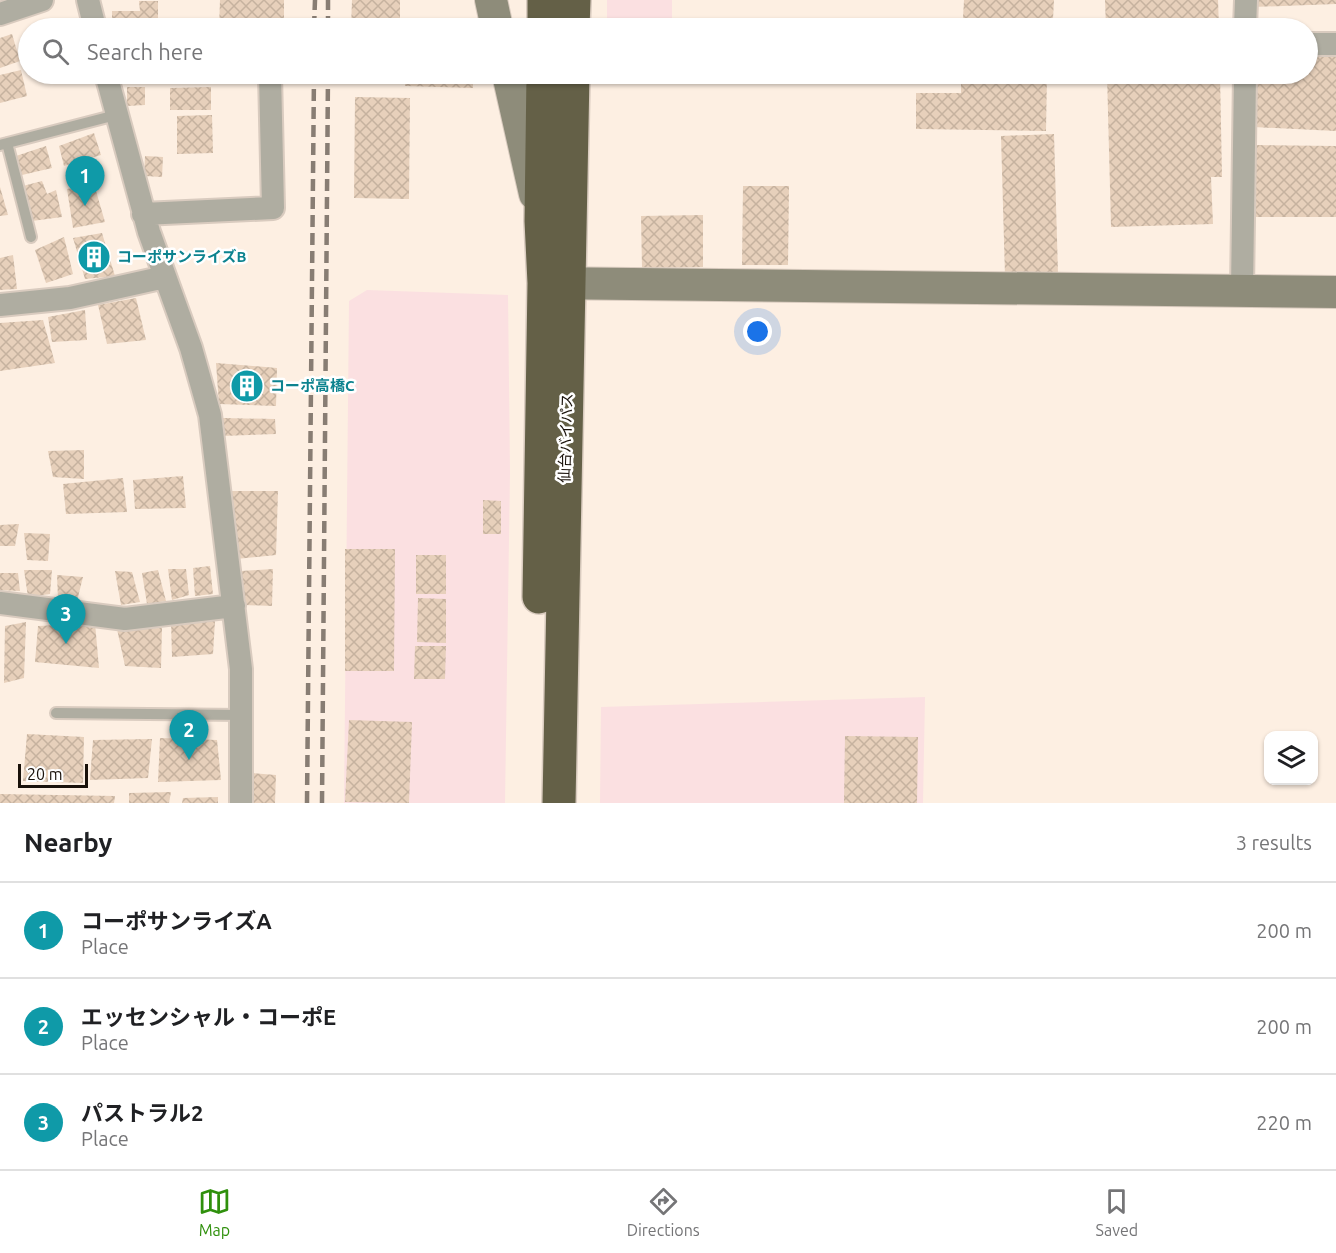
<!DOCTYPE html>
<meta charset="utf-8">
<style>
:root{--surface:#fff;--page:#f6f6f6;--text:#202124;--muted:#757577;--line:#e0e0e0;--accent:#2f900c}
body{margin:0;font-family:Ubuntu,"Noto Sans JP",sans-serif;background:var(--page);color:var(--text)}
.controls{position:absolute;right:18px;bottom:18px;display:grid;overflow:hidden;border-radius:12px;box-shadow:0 2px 4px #0004}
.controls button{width:54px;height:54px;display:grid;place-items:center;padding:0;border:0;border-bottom:2px solid var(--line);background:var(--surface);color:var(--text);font:30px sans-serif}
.scale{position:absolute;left:18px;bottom:15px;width:70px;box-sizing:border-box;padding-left:6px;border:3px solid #19110a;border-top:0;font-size:16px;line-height:21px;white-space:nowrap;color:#19110a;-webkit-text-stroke:4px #fff;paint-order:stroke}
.you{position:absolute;left:758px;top:332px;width:21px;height:21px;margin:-15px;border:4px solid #fff;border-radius:50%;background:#1a73e8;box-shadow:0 0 0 9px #1a73e833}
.badge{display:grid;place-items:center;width:39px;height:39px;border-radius:50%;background:var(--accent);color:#fff;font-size:20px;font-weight:700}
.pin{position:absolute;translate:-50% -50px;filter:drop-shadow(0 2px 3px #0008)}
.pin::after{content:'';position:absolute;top:32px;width:21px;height:18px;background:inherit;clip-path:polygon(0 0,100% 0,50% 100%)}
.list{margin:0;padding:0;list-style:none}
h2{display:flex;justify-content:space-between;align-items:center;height:78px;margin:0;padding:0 24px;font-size:26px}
h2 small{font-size:20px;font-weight:400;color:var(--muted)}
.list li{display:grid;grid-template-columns:39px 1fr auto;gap:18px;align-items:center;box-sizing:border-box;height:96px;padding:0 24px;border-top:2px solid var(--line)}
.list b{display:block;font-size:22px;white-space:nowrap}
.list p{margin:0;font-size:20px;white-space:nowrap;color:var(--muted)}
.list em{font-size:20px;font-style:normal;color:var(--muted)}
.icon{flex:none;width:33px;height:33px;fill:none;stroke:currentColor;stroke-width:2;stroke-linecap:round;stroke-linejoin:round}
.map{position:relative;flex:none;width:1336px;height:803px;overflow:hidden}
.search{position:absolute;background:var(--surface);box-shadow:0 2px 4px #0004;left:18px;right:18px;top:18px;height:66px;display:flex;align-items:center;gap:15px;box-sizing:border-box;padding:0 21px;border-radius:33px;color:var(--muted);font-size:22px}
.sheet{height:366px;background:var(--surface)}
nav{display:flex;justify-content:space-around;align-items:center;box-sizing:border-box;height:84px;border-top:2px solid var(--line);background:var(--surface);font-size:16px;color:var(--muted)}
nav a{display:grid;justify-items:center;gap:3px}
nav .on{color:var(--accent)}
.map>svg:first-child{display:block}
.commercial{fill:#fbe0e1}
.building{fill:url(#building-cross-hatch)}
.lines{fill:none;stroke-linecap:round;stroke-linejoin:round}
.lane-casing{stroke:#d9cbbf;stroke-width:14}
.street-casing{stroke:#d9cbbf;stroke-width:26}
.secondary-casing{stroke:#d9cbbf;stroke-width:34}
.highway-casing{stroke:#d9cbbf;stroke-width:36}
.lane{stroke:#afada1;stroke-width:10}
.street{stroke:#afada1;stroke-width:22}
.secondary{stroke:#8e8c7a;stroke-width:32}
.highway{stroke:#646047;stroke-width:33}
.rail{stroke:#887d73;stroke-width:4.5;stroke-dasharray:12 6;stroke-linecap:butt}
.labels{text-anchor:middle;stroke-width:5;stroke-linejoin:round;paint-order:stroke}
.culture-label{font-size:15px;font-weight:bold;fill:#0d838f;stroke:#fff;text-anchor:start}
.street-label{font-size:15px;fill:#19110a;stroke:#fff}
</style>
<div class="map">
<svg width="1336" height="803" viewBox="0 0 1336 803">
<defs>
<pattern id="building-cross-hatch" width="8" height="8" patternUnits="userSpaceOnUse" patternTransform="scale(1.5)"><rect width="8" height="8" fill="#e7d0bb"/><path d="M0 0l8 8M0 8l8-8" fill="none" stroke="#c6b29f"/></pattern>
</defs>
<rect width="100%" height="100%" fill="#fdefe2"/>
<path class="commercial" d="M 607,0 L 672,0 L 672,28 L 607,28 Z
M 367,290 L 508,295 L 510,473 L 505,803 L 344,803 L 349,301 Z
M 925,697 L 923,803 L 600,803 L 601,707 Z"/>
<path class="building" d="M 220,0 L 284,0 L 284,28 L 219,27 Z
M 352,0 L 400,0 L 400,28 L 351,28 Z
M 964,0 L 1054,0 L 1053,19 L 963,18 Z
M 1105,0 L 1218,0 L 1219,28 L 1106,28 Z
M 1253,0 L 1336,0 L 1336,4 L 1253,7 Z
M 139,1 L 158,1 L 158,28 L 112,28 L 112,11 L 140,11 Z
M 73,19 L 75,28 L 44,28 Z
M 160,20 L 199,20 L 199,28 L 160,28 Z
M 417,22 L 473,23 L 473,28 L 417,28 Z
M 12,34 L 20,61 L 0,68 L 0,38 Z
M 1308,57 L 1336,57 L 1336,131 L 1254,127 L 1255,74 L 1308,74 Z
M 21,70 L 27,96 L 0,103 L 0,75 Z
M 351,74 L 399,74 L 399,79 L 351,79 Z
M 405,74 L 473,74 L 473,88 L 405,86 Z
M 961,74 L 1047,74 L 1046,131 L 916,129 L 916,93 L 961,93 Z
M 1107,74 L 1220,74 L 1222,177 L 1211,177 L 1213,224 L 1111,227 Z
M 127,87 L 145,87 L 145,105 L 127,106 Z
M 211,87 L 211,110 L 170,110 L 170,88 Z
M 355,97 L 410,98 L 409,199 L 354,198 Z
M 212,115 L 213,153 L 177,154 L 177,116 Z
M 94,133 L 101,155 L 64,166 L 59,146 Z
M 1054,134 L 1058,274 L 1005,276 L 1001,136 Z
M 1252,145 L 1336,146 L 1336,217 L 1252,217 Z
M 46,146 L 52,168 L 22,175 L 16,156 Z
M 145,156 L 163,157 L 162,177 L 144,176 Z
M 42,181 L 47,194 L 56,190 L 62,217 L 32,221 L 23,186 Z
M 94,184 L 105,222 L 73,228 L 67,189 Z
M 743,186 L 789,186 L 788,265 L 742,265 Z
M 0,187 L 8,215 L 0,216 Z
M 703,215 L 703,267 L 642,268 L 641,216 Z
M 102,233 L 115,276 L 85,279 L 73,238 Z
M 64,237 L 73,274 L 46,283 L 35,250 Z
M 13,255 L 17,289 L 0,290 L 0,258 Z
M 136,298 L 146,340 L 107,344 L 98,305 Z
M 85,310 L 87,340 L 52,342 L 48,317 Z
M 43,320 L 55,363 L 0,371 L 0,323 Z
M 216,363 L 277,368 L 276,406 L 219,404 Z
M 223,418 L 275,419 L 276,434 L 222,436 Z
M 84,450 L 84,479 L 53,477 L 48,451 Z
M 183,476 L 186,508 L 135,509 L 133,480 Z
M 123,478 L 127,512 L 66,514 L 63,484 Z
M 228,491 L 278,491 L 276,555 L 236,559 Z
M 483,500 L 501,501 L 501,534 L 483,534 Z
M 19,524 L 15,546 L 0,546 L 0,525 Z
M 24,533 L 50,534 L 48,561 L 27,560 Z
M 345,549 L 395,549 L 394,671 L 345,671 Z
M 416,555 L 446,555 L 446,594 L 416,594 Z
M 210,566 L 213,594 L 195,596 L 193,568 Z
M 168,569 L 186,569 L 189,595 L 172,600 Z
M 273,569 L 272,606 L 244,605 L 241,571 Z
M 24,570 L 52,570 L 50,594 L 28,597 Z
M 158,570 L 166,601 L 147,604 L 142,573 Z
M 115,571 L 132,572 L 140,602 L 121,605 Z
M 0,573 L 18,573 L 20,591 L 0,590 Z
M 57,575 L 83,577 L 77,601 L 58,599 Z
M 418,598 L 446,599 L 446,643 L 417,642 Z
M 171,621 L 215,621 L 213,654 L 172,657 Z
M 26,622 L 24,678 L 4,683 L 5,626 Z
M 95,623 L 99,668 L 35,662 L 38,626 Z
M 162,628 L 161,668 L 125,666 L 117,629 Z
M 415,646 L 446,646 L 445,679 L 414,679 Z
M 349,720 L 412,722 L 409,803 L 345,802 Z
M 27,734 L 84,737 L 83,783 L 23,781 Z
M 845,736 L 918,737 L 917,803 L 844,803 Z
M 160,738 L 217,740 L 221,780 L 158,782 Z
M 152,739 L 148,778 L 90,780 L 93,740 Z
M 252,773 L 276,775 L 275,803 L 253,803 Z
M 171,792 L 169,803 L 129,803 L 129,793 Z
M 0,794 L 115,796 L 114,803 L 0,803 Z
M 218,797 L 218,803 L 182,803 L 183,798 Z"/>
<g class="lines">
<g class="lane-casing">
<path id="lane" d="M 7,143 L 31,237
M 0,145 L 116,115
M 56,713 L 241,715"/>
</g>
<g class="street-casing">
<path id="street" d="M 88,0 L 95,28
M 0,14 L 42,0
M 1245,28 L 1246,0
M 1308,44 L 1336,44
M 106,74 L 149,232 L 191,348 L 210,415 L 241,669 L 241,803
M 143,214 L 273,208 L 270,74
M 1242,290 L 1245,74
M 0,305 L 70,298 L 165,277
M 0,603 L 125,619 L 234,606"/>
</g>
<g class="secondary-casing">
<path id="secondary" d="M 491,0 L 497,28
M 508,74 L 535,194
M 544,283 L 1336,292"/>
</g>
<g class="highway-casing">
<path id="highway" d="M 544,28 L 544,0
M 573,28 L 574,0
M 539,597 L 544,283 L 541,221 L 543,74
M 559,803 L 573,74"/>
</g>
<use href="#lane" class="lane"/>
<use href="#street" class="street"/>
<use href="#secondary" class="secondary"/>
<use href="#highway" class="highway"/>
<path class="rail" d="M 314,28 L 315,0
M 328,28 L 328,0
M 307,803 L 314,74
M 322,803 L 328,74"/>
</g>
<defs>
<g id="building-disc" transform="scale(1.725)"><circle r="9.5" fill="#0f9aa8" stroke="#fff"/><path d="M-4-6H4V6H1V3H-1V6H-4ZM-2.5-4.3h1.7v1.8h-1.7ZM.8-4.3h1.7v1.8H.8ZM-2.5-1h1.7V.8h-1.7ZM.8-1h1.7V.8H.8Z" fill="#fff"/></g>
</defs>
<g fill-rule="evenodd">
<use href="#building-disc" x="94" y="257"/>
<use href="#building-disc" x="247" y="386"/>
</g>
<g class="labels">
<g class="culture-label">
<text x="117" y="262">コーポサンライズB</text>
<text x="270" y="391">コーポ高橋C</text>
</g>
<g class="street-label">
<text transform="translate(566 438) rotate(-88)" y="5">仙台バイパス</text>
</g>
</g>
</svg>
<div class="controls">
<button><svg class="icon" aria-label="layers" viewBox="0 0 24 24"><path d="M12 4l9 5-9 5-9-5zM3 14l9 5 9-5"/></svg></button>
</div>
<div class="scale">20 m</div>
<div class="you"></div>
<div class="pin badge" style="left:85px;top:206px;background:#0f9aa8">1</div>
<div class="pin badge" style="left:189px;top:760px;background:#0f9aa8">2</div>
<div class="pin badge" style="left:66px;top:644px;background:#0f9aa8">3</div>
<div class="search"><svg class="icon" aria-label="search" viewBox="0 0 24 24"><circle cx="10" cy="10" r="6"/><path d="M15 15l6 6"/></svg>Search here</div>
</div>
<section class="sheet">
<h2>Nearby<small>3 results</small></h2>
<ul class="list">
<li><span class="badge" style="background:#0f9aa8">1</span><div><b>コーポサンライズA</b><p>Place</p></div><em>200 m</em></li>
<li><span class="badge" style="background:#0f9aa8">2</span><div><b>エッセンシャル・コーポE</b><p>Place</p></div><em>200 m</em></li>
<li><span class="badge" style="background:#0f9aa8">3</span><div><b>パストラル2</b><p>Place</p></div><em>220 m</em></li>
</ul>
</section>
<nav>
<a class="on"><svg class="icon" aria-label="map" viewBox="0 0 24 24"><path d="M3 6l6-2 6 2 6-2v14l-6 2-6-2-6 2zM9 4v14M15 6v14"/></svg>Map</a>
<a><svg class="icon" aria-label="directions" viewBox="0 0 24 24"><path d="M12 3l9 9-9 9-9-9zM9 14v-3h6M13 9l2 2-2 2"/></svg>Directions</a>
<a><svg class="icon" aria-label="saved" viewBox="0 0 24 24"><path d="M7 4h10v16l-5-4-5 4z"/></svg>Saved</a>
</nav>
